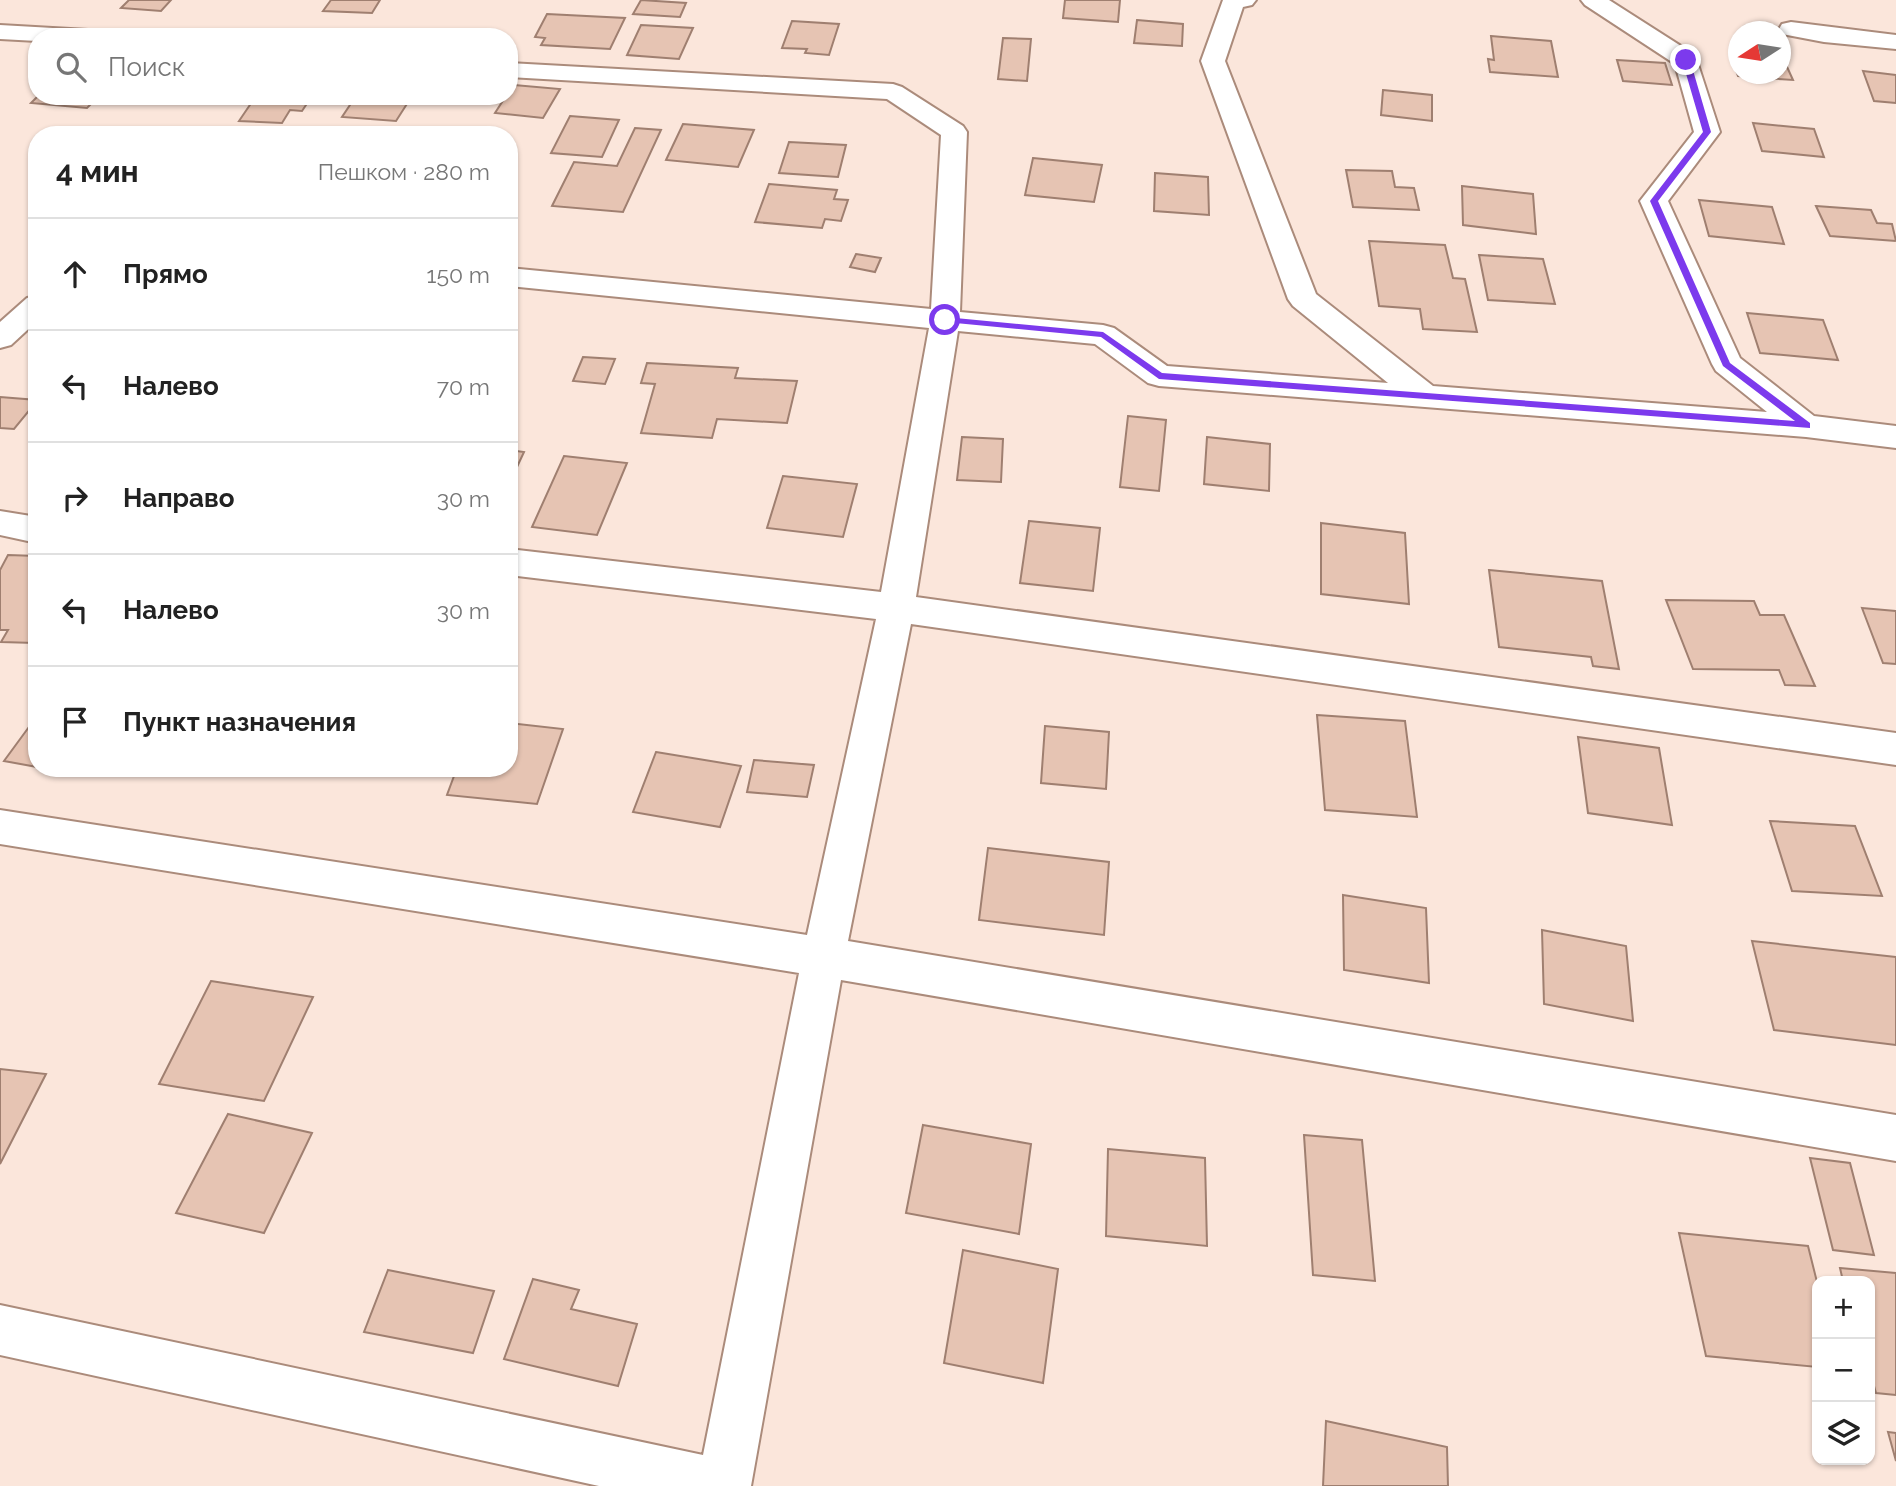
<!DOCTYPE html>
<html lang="ru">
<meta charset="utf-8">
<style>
:root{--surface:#fff;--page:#f2f2f2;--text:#222;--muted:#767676;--line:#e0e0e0}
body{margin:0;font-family:Raleway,sans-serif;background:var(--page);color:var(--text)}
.controls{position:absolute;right:21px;bottom:21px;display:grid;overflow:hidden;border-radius:14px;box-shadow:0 2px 5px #0004}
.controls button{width:63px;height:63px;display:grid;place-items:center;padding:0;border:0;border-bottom:2px solid var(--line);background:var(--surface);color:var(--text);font:35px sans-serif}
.compass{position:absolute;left:1728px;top:21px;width:63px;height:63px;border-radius:50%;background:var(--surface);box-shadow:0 2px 5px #0004;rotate:258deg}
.stop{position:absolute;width:21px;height:21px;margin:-16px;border:5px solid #7c3aed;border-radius:50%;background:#fff}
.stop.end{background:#7c3aed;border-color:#fff;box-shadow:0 2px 7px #0008}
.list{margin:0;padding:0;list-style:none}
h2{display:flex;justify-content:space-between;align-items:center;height:91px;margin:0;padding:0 28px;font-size:30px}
h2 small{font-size:23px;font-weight:400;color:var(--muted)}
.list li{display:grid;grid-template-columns:46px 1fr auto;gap:21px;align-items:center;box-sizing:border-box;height:112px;padding:0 28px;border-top:2px solid var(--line)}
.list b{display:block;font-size:26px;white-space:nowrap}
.list em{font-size:23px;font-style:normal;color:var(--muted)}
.icon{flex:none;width:38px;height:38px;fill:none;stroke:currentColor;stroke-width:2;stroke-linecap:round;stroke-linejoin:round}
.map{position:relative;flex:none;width:1896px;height:1486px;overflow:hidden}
.search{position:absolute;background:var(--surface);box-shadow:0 2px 5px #0004;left:28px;top:28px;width:490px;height:77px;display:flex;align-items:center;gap:18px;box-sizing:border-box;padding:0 24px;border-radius:28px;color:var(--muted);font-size:26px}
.panel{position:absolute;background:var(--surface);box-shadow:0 2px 5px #0004;left:28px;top:126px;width:490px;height:651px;border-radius:28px}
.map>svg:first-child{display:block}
.building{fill:#e6c4b3;stroke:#9f7f70;stroke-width:2}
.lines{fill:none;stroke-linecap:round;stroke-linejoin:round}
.minor-casing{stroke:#ab8b7b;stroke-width:4}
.minor{fill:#fff;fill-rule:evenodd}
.route{fill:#7c3aed}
</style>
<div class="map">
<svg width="1896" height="1486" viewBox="0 0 1896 1486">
<rect width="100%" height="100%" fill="#fbe6db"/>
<path class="building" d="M 129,0 L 171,0 L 161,11 L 121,8 Z
M 331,0 L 380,0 L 372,13 L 323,11 Z
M 641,0 L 686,3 L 680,17 L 633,14 Z
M 1065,0 L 1120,0 L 1118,22 L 1063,18 Z
M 547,14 L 625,18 L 610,49 L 541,45 L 545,38 L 535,37 Z
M 1137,20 L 1183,24 L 1182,46 L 1134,43 Z
M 792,21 L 839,24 L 829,55 L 805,53 L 807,49 L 782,48 Z
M 641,25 L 693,28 L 679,59 L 627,55 Z
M 1491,36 L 1551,41 L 1558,77 L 1490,72 L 1488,59 L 1494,60 Z
M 1003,38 L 1031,39 L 1027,81 L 998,79 Z
M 1730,54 L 1738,55 L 1738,74 L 1780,74 L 1780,58 L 1783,58 L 1793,80 L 1738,76 Z
M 1617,60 L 1665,63 L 1672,85 L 1623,81 Z
M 1863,71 L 1896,75 L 1896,103 L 1874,101 Z
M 514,85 L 560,89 L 543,118 L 495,113 L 506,96 L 509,96 Z
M 1383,90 L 1432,95 L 1432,121 L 1381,115 Z
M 38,96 L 99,96 L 87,108 L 31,103 Z
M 256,96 L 312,96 L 302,111 L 290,110 L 282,123 L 239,121 Z
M 356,96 L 412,96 L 396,121 L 342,117 Z
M 570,116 L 619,120 L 602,157 L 551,153 Z
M 1753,123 L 1814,129 L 1824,157 L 1762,151 Z
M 683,124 L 754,130 L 738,167 L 666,160 Z
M 635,128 L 661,130 L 623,212 L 552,206 L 574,162 L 617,166 Z
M 789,142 L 846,145 L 838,177 L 779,173 Z
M 1033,158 L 1102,165 L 1094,202 L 1025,195 Z
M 1346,170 L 1392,171 L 1395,187 L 1414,188 L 1419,210 L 1353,207 Z
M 1155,173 L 1208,177 L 1209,215 L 1154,211 Z
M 769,184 L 837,190 L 834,199 L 848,200 L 841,221 L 825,219 L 822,228 L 755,222 Z
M 1462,186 L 1533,194 L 1536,234 L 1463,225 Z
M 1699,200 L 1772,207 L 1784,244 L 1709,236 Z
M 1816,206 L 1871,210 L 1877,223 L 1892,224 L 1896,241 L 1830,236 Z
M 1369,241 L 1445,245 L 1453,278 L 1465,279 L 1477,332 L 1423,329 L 1420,309 L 1379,306 Z
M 856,254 L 881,258 L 875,272 L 850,267 Z
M 1479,255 L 1543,259 L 1555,304 L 1488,300 Z
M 1747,313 L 1823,320 L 1838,360 L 1760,353 Z
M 583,357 L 615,359 L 605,384 L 573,381 Z
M 647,363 L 738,368 L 735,378 L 797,381 L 787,423 L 717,419 L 712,438 L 641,433 L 655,384 L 641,383 Z
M 0,397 L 37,400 L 37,401 L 14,429 L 0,428 Z
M 1128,416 L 1166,420 L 1159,491 L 1120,487 Z
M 962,437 L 1003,439 L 1001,482 L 957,480 Z
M 1207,437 L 1270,444 L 1269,491 L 1204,484 Z
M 509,450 L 524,452 L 509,484 Z
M 564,456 L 627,463 L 597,535 L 532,527 Z
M 783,476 L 857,484 L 843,537 L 767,528 Z
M 1029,521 L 1100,528 L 1093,591 L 1020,583 Z
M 1321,523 L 1405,533 L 1409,604 L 1321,594 Z
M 8,555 L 37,556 L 35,643 L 1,642 L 8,630 L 0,630 L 0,570 Z
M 1489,570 L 1602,581 L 1619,669 L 1593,666 L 1591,657 L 1499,647 Z
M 1666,600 L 1754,601 L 1760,615 L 1784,615 L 1815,686 L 1785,685 L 1779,670 L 1693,669 Z
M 1862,608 L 1896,611 L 1896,664 L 1883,663 Z
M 1317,715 L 1405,721 L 1417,817 L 1325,810 Z
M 37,716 L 37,767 L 4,761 Z
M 509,723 L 563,729 L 537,804 L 447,795 L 457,768 L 509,768 Z
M 1045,726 L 1109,732 L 1106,789 L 1041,783 Z
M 1578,737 L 1659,748 L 1672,825 L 1588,813 Z
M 656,752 L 741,766 L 720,827 L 633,812 Z
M 754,760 L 814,765 L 807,797 L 747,792 Z
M 1770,821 L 1855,826 L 1882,896 L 1792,891 Z
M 988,848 L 1109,862 L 1104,935 L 979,920 Z
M 1343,895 L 1426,908 L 1429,983 L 1344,970 Z
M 1542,930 L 1626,946 L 1633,1021 L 1544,1004 Z
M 1752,941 L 1896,957 L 1896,1045 L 1774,1030 Z
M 211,981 L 313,997 L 264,1101 L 159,1084 Z
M 0,1069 L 46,1074 L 0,1164 Z
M 228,1114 L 312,1133 L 264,1233 L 176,1213 Z
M 923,1125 L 1031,1144 L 1019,1234 L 906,1213 Z
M 1304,1135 L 1362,1140 L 1375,1281 L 1313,1275 Z
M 1108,1149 L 1205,1158 L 1207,1246 L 1106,1236 Z
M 1810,1158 L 1850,1163 L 1874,1255 L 1833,1250 Z
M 1679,1233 L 1808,1246 L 1817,1282 L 1817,1367 L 1706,1356 Z
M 963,1250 L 1058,1269 L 1043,1383 L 944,1363 Z
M 1840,1268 L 1896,1273 L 1896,1395 L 1876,1393 L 1870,1372 L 1870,1281 L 1843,1281 Z
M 388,1270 L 494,1291 L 473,1353 L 364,1332 Z
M 533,1279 L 579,1290 L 571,1309 L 637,1324 L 618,1386 L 504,1359 Z
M 1326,1421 L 1447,1447 L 1448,1486 L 1323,1486 Z
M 1888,1432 L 1896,1433 L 1896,1461 Z"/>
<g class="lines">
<g class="minor-casing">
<path id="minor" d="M 1223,0 L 1256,0 L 1252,5 L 1243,7 L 1225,61 L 1316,294 L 1433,386 L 1767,412 L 1716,371 L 1712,364 L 1640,201 L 1694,132 L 1675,64 L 1585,5 L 1581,0 L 1609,0 L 1695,55 L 1720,132 L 1668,201 L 1740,358 L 1814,416 L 1896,426 L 1896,448 L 1806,437 L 1159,386 L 1148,383 L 1095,344 L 958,331 L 916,597 L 1896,733 L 1896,765 L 911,624 L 848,941 L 1896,1115 L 1896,1161 L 841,980 L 751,1486 L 599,1486 L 0,1355 L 0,1305 L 703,1455 L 799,973 L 0,844 L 0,810 L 807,935 L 876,619 L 509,575 L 509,549 L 881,592 L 929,328 L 509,286 L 509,268 L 931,309 L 941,135 L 887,99 L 509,77 L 509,63 L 893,84 L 902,87 L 963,126 L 967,132 L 960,312 L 1103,325 L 1114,328 L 1167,366 L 1388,383 L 1293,306 L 1288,299 L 1201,61 Z
M 1791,22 L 1896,35 L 1896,49 L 1824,42 L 1782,34 L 1779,29 L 1782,24 Z
M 0,25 L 88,30 L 97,32 L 100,37 L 37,37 L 37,41 L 0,39 Z
M 37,296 L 37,321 L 11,345 L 0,348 L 0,322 L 27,298 Z
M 0,511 L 37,517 L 37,543 L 0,535 Z"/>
</g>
<use href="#minor" class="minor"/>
</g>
<path class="route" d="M 1686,58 L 1690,60 L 1711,132 L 1658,201 L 1730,363 L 1810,423 L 1810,428 L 1159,379 L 1101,337 L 945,322 L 941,320 L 945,317 L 1103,332 L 1162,373 L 1795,421 L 1723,366 L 1650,201 L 1703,132 L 1682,60 Z"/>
</svg>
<div class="controls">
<button>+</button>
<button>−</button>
<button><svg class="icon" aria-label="layers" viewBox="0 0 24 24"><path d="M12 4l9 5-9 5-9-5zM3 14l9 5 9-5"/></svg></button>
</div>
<svg class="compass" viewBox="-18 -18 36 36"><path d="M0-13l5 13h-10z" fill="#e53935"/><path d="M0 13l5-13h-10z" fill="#767676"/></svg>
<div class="stop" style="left:945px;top:320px"></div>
<div class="stop end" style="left:1686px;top:60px"></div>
<div class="search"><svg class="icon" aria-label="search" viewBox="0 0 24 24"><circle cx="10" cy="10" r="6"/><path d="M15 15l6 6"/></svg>Поиск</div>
<section class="panel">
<h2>4 мин<small>Пешком · 280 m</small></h2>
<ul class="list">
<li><svg class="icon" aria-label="ahead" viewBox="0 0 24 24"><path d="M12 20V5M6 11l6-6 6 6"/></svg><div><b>Прямо</b></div><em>150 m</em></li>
<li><svg class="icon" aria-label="left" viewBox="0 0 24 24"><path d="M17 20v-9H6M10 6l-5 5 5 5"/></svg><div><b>Налево</b></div><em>70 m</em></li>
<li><svg class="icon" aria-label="right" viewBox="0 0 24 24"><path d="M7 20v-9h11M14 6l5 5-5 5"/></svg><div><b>Направо</b></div><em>30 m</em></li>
<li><svg class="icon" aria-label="left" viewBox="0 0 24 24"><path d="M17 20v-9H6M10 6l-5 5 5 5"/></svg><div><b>Налево</b></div><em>30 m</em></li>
<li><svg class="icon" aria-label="arrive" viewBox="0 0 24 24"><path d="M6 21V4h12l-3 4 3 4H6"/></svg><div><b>Пункт назначения</b></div></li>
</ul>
</section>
</div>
